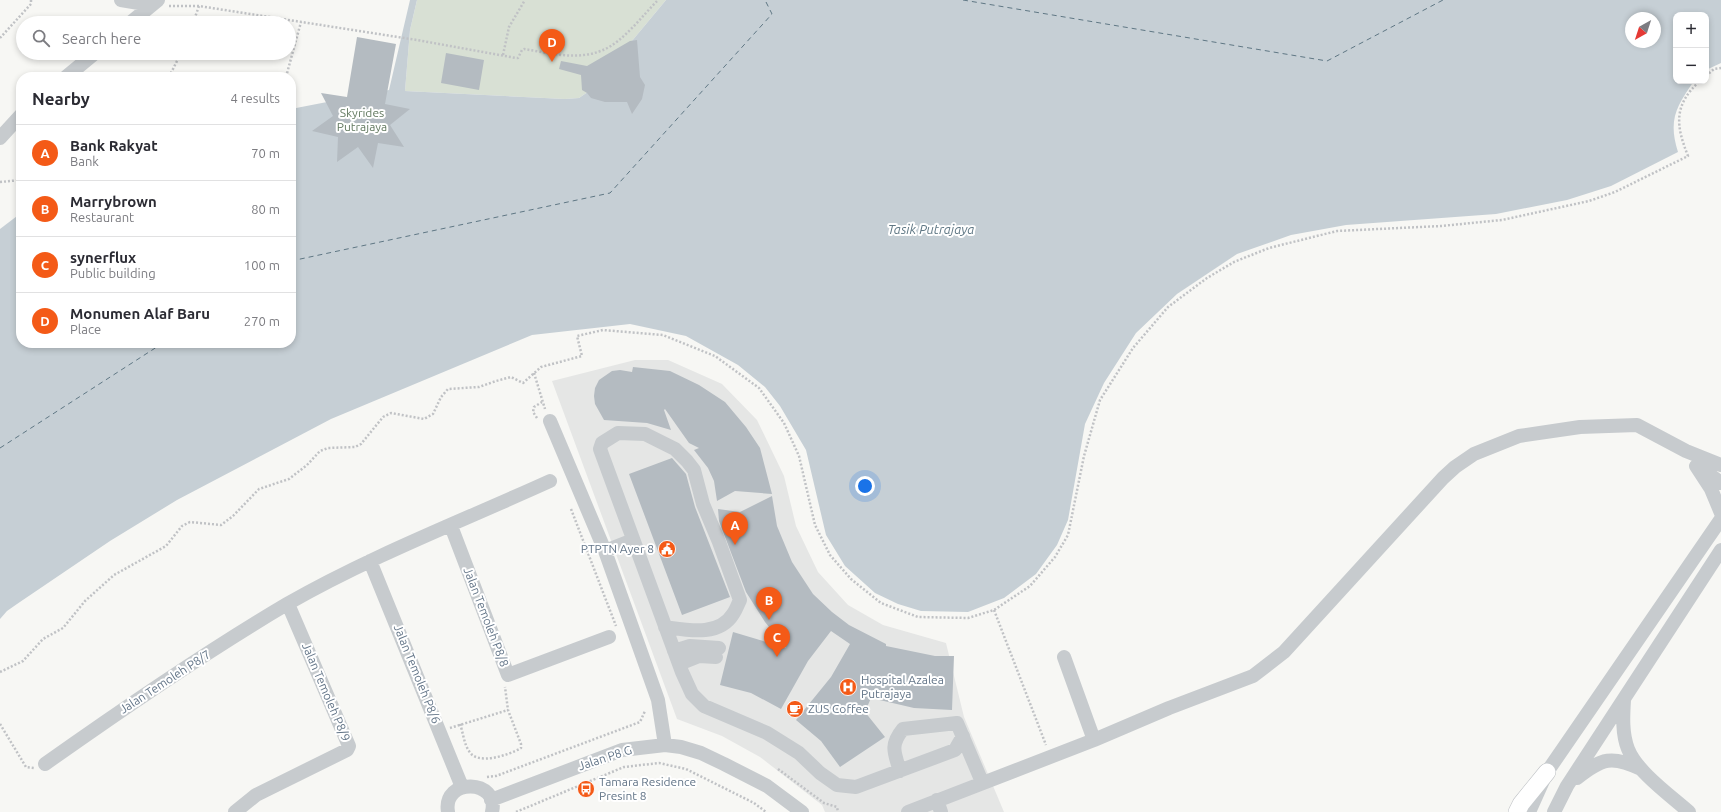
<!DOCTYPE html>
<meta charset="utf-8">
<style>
:root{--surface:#fff;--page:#f2f2f3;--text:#2b2b33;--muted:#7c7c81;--line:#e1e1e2;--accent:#f45a17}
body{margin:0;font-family:Ubuntu,sans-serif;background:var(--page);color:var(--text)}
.controls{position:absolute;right:12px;top:12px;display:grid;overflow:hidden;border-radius:8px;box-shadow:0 2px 6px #0003}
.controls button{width:36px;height:36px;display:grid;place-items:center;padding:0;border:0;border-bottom:1px solid var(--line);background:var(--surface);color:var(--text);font:20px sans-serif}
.compass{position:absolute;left:1625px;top:12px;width:36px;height:36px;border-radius:50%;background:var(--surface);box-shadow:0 2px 6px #0003;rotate:219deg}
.you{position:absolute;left:865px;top:486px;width:14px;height:14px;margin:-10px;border:3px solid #fff;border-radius:50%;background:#1a73e8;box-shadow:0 0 0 6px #1a73e833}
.badge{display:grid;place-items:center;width:26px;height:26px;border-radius:50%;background:var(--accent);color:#fff;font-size:13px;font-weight:700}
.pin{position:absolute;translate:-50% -33px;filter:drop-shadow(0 1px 2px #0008)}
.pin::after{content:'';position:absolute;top:21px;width:14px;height:12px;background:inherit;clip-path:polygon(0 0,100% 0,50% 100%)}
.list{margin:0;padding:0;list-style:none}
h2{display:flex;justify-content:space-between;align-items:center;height:52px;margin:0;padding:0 16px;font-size:17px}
h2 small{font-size:13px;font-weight:400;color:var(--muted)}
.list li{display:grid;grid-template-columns:26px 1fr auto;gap:12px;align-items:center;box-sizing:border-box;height:56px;padding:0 16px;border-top:1px solid var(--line)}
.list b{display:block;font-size:15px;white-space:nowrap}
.list p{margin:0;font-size:13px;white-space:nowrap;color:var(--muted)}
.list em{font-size:13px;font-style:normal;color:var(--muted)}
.icon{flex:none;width:22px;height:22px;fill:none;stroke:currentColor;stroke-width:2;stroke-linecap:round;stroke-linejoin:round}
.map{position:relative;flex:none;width:1721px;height:812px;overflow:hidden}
.search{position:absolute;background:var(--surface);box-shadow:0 2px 6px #0003;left:16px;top:16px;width:280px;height:44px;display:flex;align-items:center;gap:10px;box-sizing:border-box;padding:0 14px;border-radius:22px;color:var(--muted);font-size:15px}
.panel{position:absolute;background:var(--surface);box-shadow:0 2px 6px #0003;left:16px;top:72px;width:280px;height:276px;border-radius:16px}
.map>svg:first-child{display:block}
.built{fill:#e5e6e5}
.green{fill:#d8e0d4}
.water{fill:#c6cfd5;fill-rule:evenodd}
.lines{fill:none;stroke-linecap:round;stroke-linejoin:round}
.ferry{stroke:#5f7784;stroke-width:1;stroke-dasharray:5 4;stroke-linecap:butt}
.building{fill:#b4bbc1}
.major-casing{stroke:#bcbfc3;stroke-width:18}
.path{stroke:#c0c2c5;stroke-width:2.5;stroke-dasharray:2 2;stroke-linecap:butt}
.minor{stroke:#c7cbce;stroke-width:14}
.major{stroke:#fff;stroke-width:17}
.labels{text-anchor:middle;stroke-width:4;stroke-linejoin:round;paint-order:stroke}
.park-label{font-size:12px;fill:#62795f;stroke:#fff}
.poi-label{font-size:12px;fill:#637588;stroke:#fff;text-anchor:start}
.street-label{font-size:12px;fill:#637588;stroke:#fff}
.water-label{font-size:13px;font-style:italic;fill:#5f7784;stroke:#fff}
</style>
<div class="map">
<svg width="1721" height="812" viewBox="0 0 1721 812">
<rect width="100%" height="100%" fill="#f7f7f4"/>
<path class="built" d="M 635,360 L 668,360 L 722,384 L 757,420 L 784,476 L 796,526 L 818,572 L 848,605 L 883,625 L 946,643 L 964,717 L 1004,812 L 825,812 L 822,805 L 760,757 L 722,736 L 677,719 L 552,381 Z"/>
<path class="green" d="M 417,0 L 666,0 L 592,89 L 579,98 L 565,99 L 405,91 L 410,30 Z"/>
<path class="water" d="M 410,0 L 417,0 L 410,30 L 405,91 L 565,99 L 579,98 L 592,89 L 666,0 L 1721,0 L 1721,63 L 1706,70 L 1706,15 L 1676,15 L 1676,81 L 1694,81 C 1676,107 1668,120 1678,152 L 1611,186 L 1567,200 L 1496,214 L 1346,225 L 1291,235 L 1237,254 L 1177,294 L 1136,333 L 1104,383 L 1085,424 L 1068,520 L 1057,545 L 1036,574 L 1004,598 L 968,612 L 921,611 L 898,604 L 875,593 L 845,566 L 826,535 L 806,450 L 780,406 L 765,387 L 738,365 L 686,336 L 630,324 L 532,335 L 331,419 L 177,500 L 110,541 L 17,604 L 7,611 L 0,619 L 0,229 L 21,213 L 21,343 L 291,343 L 291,109 L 389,90 ZM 1631,18 L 1655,18 L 1655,42 L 1631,42 Z"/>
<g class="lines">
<path class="ferry" d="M 963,0 L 1327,61 L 1443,0
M 291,261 L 610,193 L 772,14 L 765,0
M 0,448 L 163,343"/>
</g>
<path class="building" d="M 357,37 L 396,44 L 385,104 L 410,109 L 390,125 L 404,147 L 378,143 L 373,168 L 358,147 L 337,162 L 338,137 L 312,131 L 333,116 L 321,93 L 347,97 Z
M 637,40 L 640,77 L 645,85 L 642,99 L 632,114 L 627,102 L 605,102 L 591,98 L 587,93 L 582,90 L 581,75 L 559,69 L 561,61 L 587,66 L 630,41 Z
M 446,53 L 484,60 L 479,90 L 441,83 Z
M 633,367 L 670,371 L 699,385 L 725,402 L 746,427 L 760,448 L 772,494 L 735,491 L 717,501 L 714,481 L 708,468 L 694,450 L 699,448 L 689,443 L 665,409 L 664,410 L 671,430 L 647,423 L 604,420 L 595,404 L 594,396 L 595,388 L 599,380 L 612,371 L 620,370 L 632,372 Z
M 672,458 L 686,474 L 695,507 L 730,597 L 682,615 L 629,474 Z
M 772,496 L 777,526 L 792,562 L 813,594 L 832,612 L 849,625 L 886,644 L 886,646 L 935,656 L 954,656 L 952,710 L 914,708 L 871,698 L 865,712 L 885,737 L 840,767 L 821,741 L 796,720 L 831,677 L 850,644 L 831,631 L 808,661 L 781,709 L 751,693 L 720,685 L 733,632 L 786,648 L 765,622 L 746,592 L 719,521 L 718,509 L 740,512 Z"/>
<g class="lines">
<g class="major-casing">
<path id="major" d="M 1517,812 L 1521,804 L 1547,772"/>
</g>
<path class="path" d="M 169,6 L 199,6 L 417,40 L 516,58 L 518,58 L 522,50 L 524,49 C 549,53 578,61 603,50 C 623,42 643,15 658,0
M 193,23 L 199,6
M 0,38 L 31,4 L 31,0
M 503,55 L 509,27 L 525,0
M 1706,76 L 1714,69 L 1721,68
M 169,77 L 181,53
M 286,77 L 301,22
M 0,182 L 21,180
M 534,373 L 545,409
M 537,418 L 533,412 L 534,407 L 542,402
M 571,509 L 616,626
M 994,610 L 1046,745
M 0,672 L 23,661 L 43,639 L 63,628 L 85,601 L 114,575 L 166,546 L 182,526 L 190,522 L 221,525 L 233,516 L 259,489 L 289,479 L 307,465 L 320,451 L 328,448 L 355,447 L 361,444 L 383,417 L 391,413 L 424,419 L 433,414 L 441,397 L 448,389 L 479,387 L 496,381 L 511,377 L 523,383 L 541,367 L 582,356 L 577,336 L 603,330 L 663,335 L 715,356 L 759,388 L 784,423 L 799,456 L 815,525 L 830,555 L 851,579 L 881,603 L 918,617 L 968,618 L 994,610 L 1030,586 L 1055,557 L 1068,535 L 1084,456 L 1100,400 L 1133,348 L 1168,307 L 1207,278 L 1234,262 L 1269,248 L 1337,231 L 1441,226 L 1502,220 L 1589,201 L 1615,192 L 1688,156 C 1676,126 1673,105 1700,81
M 0,724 L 26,767 L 34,768
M 460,724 C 463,732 464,744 469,751 C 477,766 509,755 521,748 L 521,744 L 508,710 L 505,687
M 450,728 L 508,710
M 778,769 L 824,803 L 837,807 L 838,812
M 487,777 L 496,776 L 640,722 L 645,711
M 516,812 L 624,767 L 659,763 L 686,769 L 754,803 L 766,812"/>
<path class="minor" d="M 121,0 L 151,5
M 130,23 L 158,0
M 66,77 L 95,53
M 0,138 L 21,115
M 550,421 L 605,551 L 658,700 L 665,745
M 1696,466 L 1711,489 L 1721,513
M 1702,469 L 1721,483
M 451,526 L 508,675 L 609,637
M 605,551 L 633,540
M 370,561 L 462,787
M 665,627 C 687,630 719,637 733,614 C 736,610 738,604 740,600 L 719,542 L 703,504 L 694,470 L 687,461 L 675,449 L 645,434 L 618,433 L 602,443 L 600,449 L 682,672 L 692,694 L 704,706 L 767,733 L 799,753 L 820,773 L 837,785 L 856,787 L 955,750 L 963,736
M 674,651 L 690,646 L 719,648
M 1064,657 L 1094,740
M 679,664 L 699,656 L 716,657
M 1624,700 C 1623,716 1622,734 1628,749 C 1637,772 1671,796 1689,812
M 45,764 C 124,708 204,653 287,604 C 371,556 462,521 550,481
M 900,771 C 894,752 890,745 903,729 L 957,723 L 982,782
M 1577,778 C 1602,758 1612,755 1641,769
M 491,800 L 622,750 L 665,745 L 681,747 L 701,753 L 724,764 L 767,786 L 802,812
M 937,800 L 941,812
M 235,812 L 256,795 L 347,750 L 349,746 L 288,604
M 448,812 C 442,777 500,779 492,812
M 908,812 L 1094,740 L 1169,708 L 1253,676 L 1284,652 L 1443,478 L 1455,467 L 1474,454 L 1519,436 L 1580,427 L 1637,425 L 1686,451 L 1721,465
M 1529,812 L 1547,772 L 1721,519
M 1554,812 L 1567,786 L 1721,550"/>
<use href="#major" class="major"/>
</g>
<defs>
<g id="civic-disc" transform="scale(0.9)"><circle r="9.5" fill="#f45a17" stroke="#fff"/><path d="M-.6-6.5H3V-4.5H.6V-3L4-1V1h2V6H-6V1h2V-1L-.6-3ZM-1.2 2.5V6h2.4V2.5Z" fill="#fff"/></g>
<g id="hospital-disc" transform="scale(0.9)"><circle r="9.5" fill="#f45a17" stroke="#fff"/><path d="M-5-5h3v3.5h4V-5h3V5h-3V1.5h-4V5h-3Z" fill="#fff"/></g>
<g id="cafe-disc" transform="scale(0.9)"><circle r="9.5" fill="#f45a17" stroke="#fff"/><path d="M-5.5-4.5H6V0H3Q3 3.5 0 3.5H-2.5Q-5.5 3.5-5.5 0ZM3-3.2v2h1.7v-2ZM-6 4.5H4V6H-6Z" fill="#fff"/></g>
<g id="bus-disc" transform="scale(0.9)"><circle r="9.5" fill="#f45a17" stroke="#fff"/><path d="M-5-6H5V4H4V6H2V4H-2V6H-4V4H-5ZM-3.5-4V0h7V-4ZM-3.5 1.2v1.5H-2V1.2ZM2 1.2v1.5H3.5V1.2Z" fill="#fff"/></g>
</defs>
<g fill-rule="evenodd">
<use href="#civic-disc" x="667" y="549"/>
<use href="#hospital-disc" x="848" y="687"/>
<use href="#cafe-disc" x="795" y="709"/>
<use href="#bus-disc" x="586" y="789"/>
</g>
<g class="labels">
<g class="park-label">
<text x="362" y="117">Skyrides<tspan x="362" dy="14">Putrajaya</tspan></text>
</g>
<g class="poi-label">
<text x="654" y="553" text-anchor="end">PTPTN Ayer 8</text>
<text x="861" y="684">Hospital Azalea<tspan x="861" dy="14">Putrajaya</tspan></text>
<text x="808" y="713">ZUS Coffee</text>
<text x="599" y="786">Tamara Residence<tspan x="599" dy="14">Presint 8</tspan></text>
</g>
<g class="street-label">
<text transform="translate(486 617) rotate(69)" y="4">Jalan Temoleh P8/8</text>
<text transform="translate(417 674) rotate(68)" y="4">Jalan Temoleh P8/6</text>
<text transform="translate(165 682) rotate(-33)" y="4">Jalan Temoleh P8/7</text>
<text transform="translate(326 692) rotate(67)" y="4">Jalan Temoleh P8/9</text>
<text transform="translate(605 758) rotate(-18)" y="4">Jalan P8 G</text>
</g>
<g class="water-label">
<text x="931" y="234">Tasik Putrajaya</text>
</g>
</g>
</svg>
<div class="controls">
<button>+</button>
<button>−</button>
</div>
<svg class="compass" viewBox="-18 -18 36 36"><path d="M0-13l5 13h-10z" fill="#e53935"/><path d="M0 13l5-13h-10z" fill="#7c7c81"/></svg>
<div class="you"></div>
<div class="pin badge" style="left:735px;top:545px">A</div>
<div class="pin badge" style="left:769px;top:620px">B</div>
<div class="pin badge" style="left:777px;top:657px">C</div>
<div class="pin badge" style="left:552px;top:62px">D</div>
<div class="search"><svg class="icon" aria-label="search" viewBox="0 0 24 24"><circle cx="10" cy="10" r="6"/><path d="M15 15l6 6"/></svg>Search here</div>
<section class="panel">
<h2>Nearby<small>4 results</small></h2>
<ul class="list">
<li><span class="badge">A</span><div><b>Bank Rakyat</b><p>Bank</p></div><em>70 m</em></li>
<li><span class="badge">B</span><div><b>Marrybrown</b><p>Restaurant</p></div><em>80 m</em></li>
<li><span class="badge">C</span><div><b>synerflux</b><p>Public building</p></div><em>100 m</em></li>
<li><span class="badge">D</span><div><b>Monumen Alaf Baru</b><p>Place</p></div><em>270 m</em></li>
</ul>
</section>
</div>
